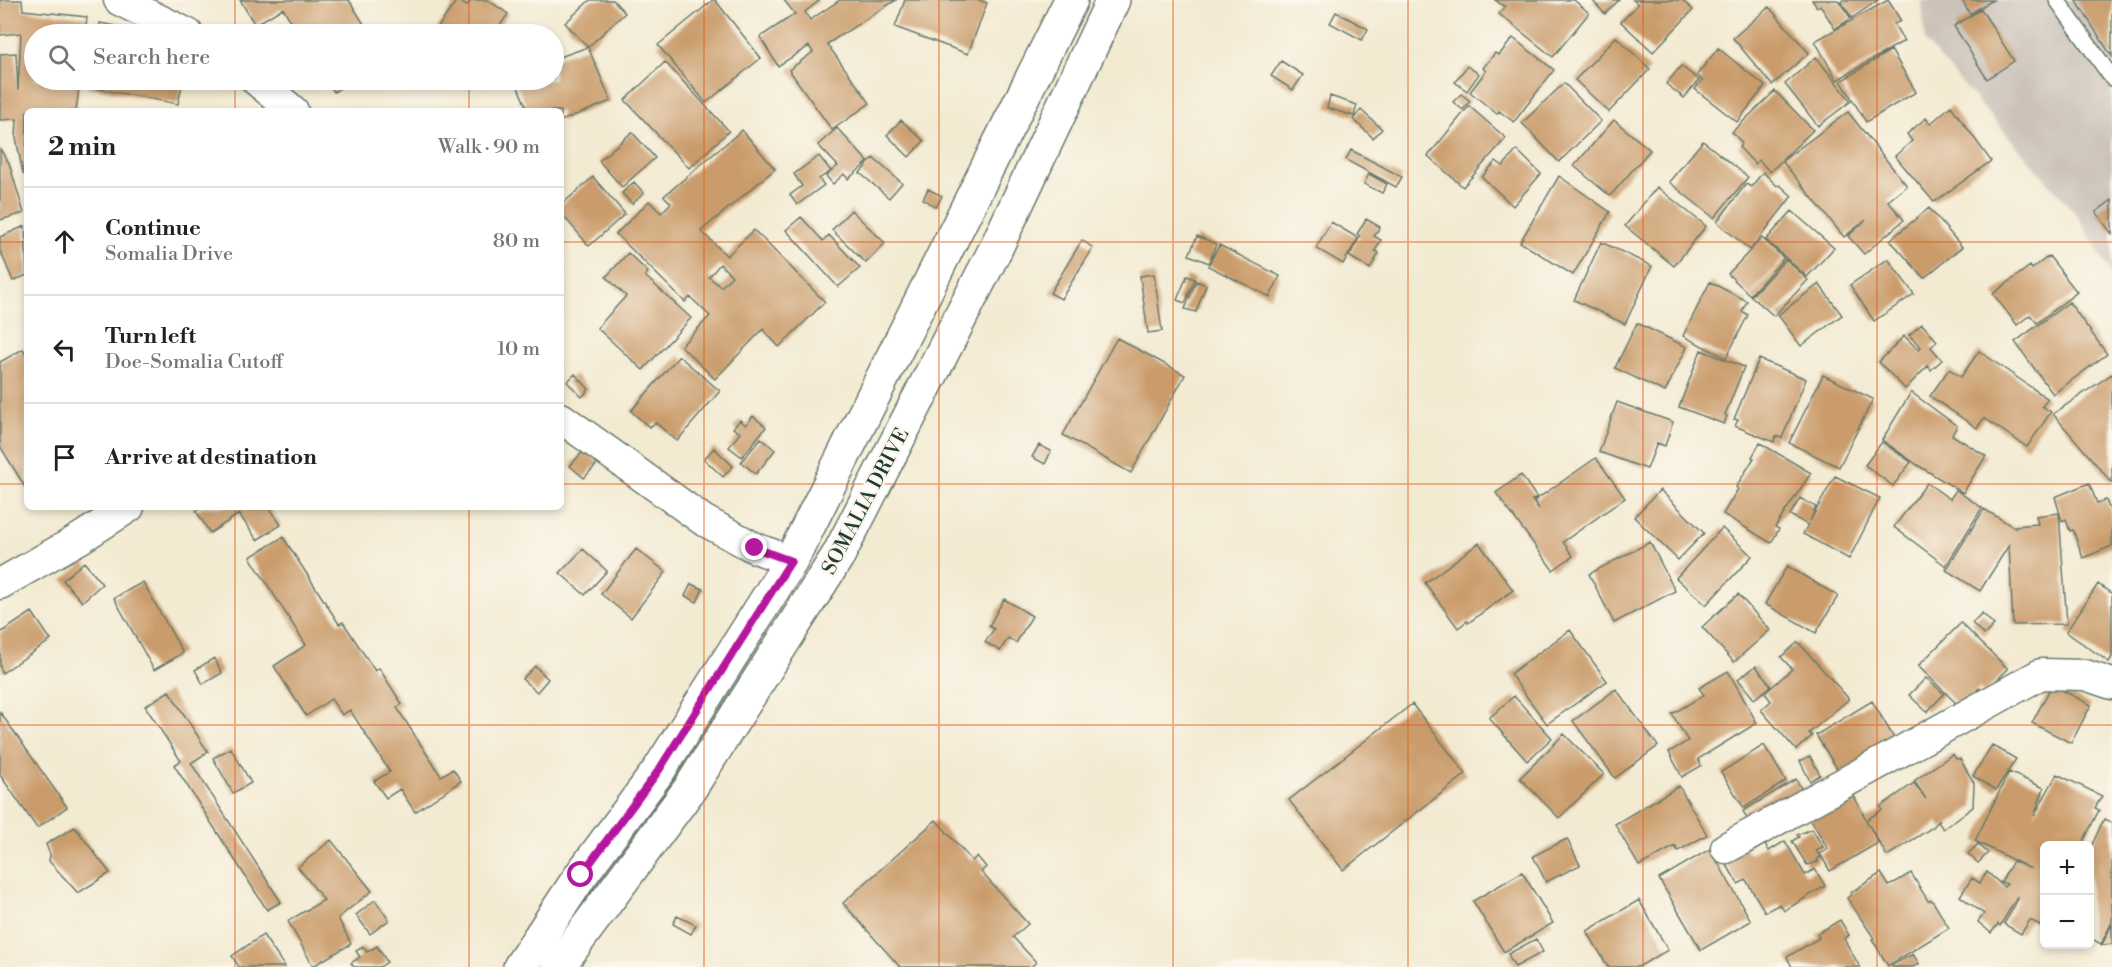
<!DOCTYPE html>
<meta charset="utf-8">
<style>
:root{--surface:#fff;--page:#f6f6f6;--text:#202124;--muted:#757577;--line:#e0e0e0}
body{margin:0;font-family:"Libre Bodoni",serif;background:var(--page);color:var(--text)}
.controls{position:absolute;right:18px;bottom:18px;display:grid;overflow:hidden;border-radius:9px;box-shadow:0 3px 9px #0003}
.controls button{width:54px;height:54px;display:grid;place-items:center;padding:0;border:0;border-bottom:2px solid var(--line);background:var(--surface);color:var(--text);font:30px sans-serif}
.stop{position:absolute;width:18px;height:18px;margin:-14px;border:4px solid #b5179e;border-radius:50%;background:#fff}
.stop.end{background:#b5179e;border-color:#fff;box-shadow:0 2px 6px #0008}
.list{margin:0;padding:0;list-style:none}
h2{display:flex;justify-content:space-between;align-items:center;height:78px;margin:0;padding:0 24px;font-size:26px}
h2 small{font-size:20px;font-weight:400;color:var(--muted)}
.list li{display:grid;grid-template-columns:39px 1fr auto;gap:18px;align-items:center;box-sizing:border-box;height:108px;padding:0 24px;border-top:2px solid var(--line)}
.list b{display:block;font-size:22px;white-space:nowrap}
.list p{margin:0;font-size:20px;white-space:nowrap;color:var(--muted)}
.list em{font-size:20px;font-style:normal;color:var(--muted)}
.icon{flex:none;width:33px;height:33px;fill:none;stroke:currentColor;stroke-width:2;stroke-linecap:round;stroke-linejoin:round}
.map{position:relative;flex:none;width:2112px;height:967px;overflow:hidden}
.search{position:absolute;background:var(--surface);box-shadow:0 3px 9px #0003;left:24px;top:24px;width:540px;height:66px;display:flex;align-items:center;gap:15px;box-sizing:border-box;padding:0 21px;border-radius:33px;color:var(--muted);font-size:22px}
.panel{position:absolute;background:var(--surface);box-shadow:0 3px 9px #0003;left:24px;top:108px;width:540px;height:402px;border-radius:9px}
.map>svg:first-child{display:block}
.industrial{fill:#ccc2b9}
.building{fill:#ca9c6c;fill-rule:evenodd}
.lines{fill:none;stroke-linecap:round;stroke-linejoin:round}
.service-casing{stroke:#697a6b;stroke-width:18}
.minor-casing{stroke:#697a6b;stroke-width:33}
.primary-casing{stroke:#697a6b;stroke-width:36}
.service{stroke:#fff;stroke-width:15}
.minor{stroke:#fff;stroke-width:30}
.primary{stroke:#fff;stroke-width:33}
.route{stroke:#b5179e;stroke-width:8}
.grid{fill:none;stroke:#de580e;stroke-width:1.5;stroke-opacity:0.55}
.labels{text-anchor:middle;stroke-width:5;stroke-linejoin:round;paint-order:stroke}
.street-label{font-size:20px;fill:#1f3d34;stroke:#fbf7ec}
</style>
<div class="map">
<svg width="2112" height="967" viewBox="0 0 2112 967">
<rect width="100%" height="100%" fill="#fbf7ec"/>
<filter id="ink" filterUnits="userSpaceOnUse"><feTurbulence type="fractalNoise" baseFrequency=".0167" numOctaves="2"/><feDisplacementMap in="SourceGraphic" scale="12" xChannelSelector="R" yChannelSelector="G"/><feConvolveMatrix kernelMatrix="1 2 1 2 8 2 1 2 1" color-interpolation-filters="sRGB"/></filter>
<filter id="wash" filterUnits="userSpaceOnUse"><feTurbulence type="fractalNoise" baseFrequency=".008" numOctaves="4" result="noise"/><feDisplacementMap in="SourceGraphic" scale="24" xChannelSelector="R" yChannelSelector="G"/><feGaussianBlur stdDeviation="1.35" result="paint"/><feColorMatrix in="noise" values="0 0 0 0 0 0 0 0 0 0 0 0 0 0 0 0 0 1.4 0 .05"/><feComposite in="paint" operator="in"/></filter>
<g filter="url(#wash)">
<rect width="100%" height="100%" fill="#f3ead2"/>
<path class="industrial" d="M 1922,0 L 2112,0 L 2112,275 L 2078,216 L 1925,41 Z"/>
<g id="blocks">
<path class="building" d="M 0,0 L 22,0 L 23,10 L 87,17 L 85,34 L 34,34 L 34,80 L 80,80 L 76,111 L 27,111 L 26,179 L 25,174 L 23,174 L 16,138 L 17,119 L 0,120 L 0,54 L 16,53 L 18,90 L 21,33 L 0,35 Z
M 240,0 L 349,0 L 370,34 L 299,34 L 283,8 L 255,25 Z
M 457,0 L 467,6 L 471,0 L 488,0 L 508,14 L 494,34 L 433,34 Z
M 590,0 L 613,0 L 625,13 L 588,47 L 565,23 Z
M 713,0 L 715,0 L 761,58 L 706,103 L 658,45 Z
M 784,0 L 820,0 L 805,12 L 810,20 L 840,0 L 896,0 L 827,44 L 870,103 L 832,130 L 789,70 L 813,52 L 809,46 L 778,66 L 760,37 L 795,14 Z
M 905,0 L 979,0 L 987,3 L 968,54 L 895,27 Z
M 1495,0 L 1574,0 L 1589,13 L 1553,57 L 1499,14 L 1505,7 Z
M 1592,0 L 1619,0 L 1605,14 Z
M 1633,0 L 1682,0 L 1693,10 L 1653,52 L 1621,22 L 1638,4 Z
M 1812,0 L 1838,0 L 1851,18 L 1835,29 L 1820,5 L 1817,7 Z
M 1843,0 L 1878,0 L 1852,18 L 1841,2 Z
M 1888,0 L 1901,21 L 1894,24 L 1904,41 L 1837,80 L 1815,41 Z
M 1962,0 L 1993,0 L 1970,14 Z
M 2076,0 L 2112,0 L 2112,57 Z
M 1769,7 L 1809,53 L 1772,85 L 1733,38 Z
M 1981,9 L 2014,61 L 1987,79 L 1954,26 Z
M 1336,12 L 1368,29 L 1362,40 L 1330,23 Z
M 100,23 L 153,33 L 153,34 L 98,34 Z
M 1616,37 L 1650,69 L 1609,112 L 1575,80 Z
M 1513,38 L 1554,70 L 1514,122 L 1499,111 L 1497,114 L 1470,92 L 1486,71 L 1483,68 L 1495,53 L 1499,55 Z
M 588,47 L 611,101 L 561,121 L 561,111 L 528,111 L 515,80 L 554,80 L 554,59 Z
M 1718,48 L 1765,86 L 1737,122 L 1695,89 L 1702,80 L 1697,75 Z
M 1891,50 L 1916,92 L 1866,122 L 1841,81 Z
M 1816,57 L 1851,101 L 1818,126 L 1785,84 Z
M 1281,61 L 1303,75 L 1293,90 L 1271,76 Z
M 665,62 L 729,131 L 689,168 L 625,100 Z
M 1467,66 L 1479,74 L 1467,91 L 1455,82 Z
M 1681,66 L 1699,80 L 1684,98 L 1666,84 Z
M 89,80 L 183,80 L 178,104 L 88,87 Z
M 326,80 L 353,80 L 334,92 Z
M 1564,83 L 1601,121 L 1559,162 L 1522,123 Z
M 1775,91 L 1813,130 L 1770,172 L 1759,160 L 1755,164 L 1739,147 L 1742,143 L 1732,132 Z
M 1461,94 L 1470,101 L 1463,110 L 1453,102 Z
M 1330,96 L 1357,105 L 1354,116 L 1327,108 Z
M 1469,106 L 1506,138 L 1463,187 L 1428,156 Z
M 1951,106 L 1991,161 L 1934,202 L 1895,156 L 1912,141 L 1907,134 L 1926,118 L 1930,124 Z
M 1361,110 L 1382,129 L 1373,138 L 1353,119 Z
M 1848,112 L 1907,186 L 1888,201 L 1904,220 L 1864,254 L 1848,236 L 1866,220 L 1844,237 L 1782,161 Z
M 901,120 L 924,141 L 909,157 L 887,135 Z
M 1614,120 L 1650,150 L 1610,196 L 1574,166 Z
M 837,128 L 868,162 L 848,179 L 844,174 L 833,184 L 826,176 L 831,171 L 819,179 L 824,185 L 797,205 L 790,195 L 802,186 L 794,174 L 819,156 L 831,171 L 838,166 L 818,145 Z
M 742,130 L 775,169 L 701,231 L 727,256 L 754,230 L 825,302 L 779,347 L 763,329 L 715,379 L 681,346 L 710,316 L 690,297 L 685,302 L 616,234 L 649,201 L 661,213 L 671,203 L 664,196 ZM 720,264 L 732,276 L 721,287 L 709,277 Z
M 632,132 L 655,158 L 622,187 L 599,161 Z
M 1703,141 L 1748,177 L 1714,218 L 1669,182 Z
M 0,149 L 9,163 L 24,213 L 0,220 Z
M 1351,150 L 1402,177 L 1396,187 L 1346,160 Z
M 1517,150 L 1541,174 L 1513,206 L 1482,177 L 1496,161 L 1503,166 Z
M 873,158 L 902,183 L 889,198 L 860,173 Z
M 1763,172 L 1777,186 L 1780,185 L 1792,196 L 1750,250 L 1717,222 L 1746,184 L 1751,187 Z
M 1369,174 L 1387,184 L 1382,193 L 1364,184 Z
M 1559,176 L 1610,212 L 1573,275 L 1520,242 Z
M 593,177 L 625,214 L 589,246 L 561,213 L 561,205 Z
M 634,182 L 644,193 L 632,204 L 622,193 Z
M 1657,187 L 1706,226 L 1674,266 L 1625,226 Z
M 928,189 L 942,196 L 936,207 L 923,199 Z
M 2112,200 L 2112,234 L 2096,212 Z
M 1929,208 L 1962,247 L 1924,278 L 1890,240 Z
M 851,210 L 885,243 L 866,263 L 832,230 Z
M 1792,211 L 1834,248 L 1807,277 L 1766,240 Z
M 801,217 L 823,241 L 829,235 L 860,268 L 838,287 L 786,230 Z
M 1366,219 L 1380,227 L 1374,236 L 1381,240 L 1375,251 L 1379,253 L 1370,269 L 1349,256 L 1360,236 L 1357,234 Z
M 1331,222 L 1358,238 L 1343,264 L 1316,248 Z
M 25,226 L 27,275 L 13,281 L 0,250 L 0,237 Z
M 1197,236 L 1216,244 L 1209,263 L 1189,255 Z
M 1762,238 L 1784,258 L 1750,295 L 1728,274 Z
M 1082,240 L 1093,248 L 1061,299 L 1050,293 Z
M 1601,242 L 1652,266 L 1625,324 L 1574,300 Z
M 1219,245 L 1280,276 L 1270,297 L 1208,266 Z
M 628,253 L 648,272 L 645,276 L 691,318 L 643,370 L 597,328 L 626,296 L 606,277 Z
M 2049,256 L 2077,292 L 2037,323 L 2030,315 L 2017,325 L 1993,294 L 2030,266 L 2032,269 Z
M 1786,259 L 1808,280 L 1774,316 L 1751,296 Z
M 1888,259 L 1914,294 L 1874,321 L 1850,285 Z
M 1154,274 L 1162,331 L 1148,333 L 1140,276 Z
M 1187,276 L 1195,279 L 1185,303 L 1177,300 Z
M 1196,281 L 1206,285 L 1196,312 L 1185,309 Z
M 1710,282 L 1747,301 L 1742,311 L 1748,315 L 1726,358 L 1683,336 Z
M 1819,284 L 1842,315 L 1801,346 L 1778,315 Z
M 2069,302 L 2107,354 L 2053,394 L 2015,342 Z
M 1637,323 L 1687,347 L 1665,392 L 1615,368 Z
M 1922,324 L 1937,341 L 1931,347 L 1942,360 L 1931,370 L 1928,366 L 1905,389 L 1879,362 L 1904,336 L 1919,350 L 1921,347 L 1909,335 Z
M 1117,338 L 1185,375 L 1131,473 L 1063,435 Z
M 23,349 L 27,356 L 27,490 L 0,446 L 0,362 Z
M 1701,350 L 1744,367 L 1725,415 L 1727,416 L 1724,424 L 1679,407 Z
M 1979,351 L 2048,399 L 2042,406 L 2051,412 L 2027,447 L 1984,418 L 1977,428 L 1930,396 L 1949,369 L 1961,377 Z
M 679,356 L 720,391 L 677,441 L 656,423 L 649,427 L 631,411 Z
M 1759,359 L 1806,379 L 1782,438 L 1776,436 L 1774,442 L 1735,426 L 1738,420 L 1734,419 Z
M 575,374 L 589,389 L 582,397 L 567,382 Z
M 2112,374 L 2112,483 L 2053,414 Z
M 1823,375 L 1873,399 L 1839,467 L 1789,443 Z
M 1911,392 L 1957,426 L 1952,435 L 1986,456 L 1963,493 L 1919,466 L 1882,440 Z
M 1617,402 L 1673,422 L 1665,446 L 1657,443 L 1647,469 L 1599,452 Z
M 753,416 L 766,427 L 742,457 L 729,447 L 740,433 L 733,428 L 740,420 L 746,425 Z
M 761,438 L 775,450 L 756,474 L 741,462 Z
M 1882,442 L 1911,462 L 1893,486 L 1865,465 Z
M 1760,443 L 1811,473 L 1775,527 L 1779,529 L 1771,543 L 1723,514 L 1738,489 L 1736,487 L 1754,458 L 1752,457 Z
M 1039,445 L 1051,451 L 1045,464 L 1032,457 Z
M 714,448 L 733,466 L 723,477 L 704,459 Z
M 585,449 L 599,462 L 584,478 L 570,466 Z
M 1596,458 L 1625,498 L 1563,542 L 1573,556 L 1553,570 L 1496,493 L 1521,475 L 1537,498 L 1532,500 L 1539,509 L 1534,501 Z
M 1835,476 L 1880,498 L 1849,559 L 1803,534 L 1808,525 L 1790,515 L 1800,498 L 1816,507 L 1810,521 Z
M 1927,483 L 1950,499 L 1956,490 L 1982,508 L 1946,566 L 1894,527 Z
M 2089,483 L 2097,503 L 2106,500 L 2112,515 L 2112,546 L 2083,558 L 2073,530 L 2070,531 L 2066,519 L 2062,521 L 2055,497 Z
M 1660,490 L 1704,533 L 1678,560 L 1634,517 Z
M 202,507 L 269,507 L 281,525 L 257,540 L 239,514 L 210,533 L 196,511 Z
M 1984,509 L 2015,528 L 2015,526 L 2038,524 L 2036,516 L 2059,513 L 2067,624 L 2013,625 L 2009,545 L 1980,591 L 1946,570 Z
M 1722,528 L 1752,556 L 1706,605 L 1676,578 Z
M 283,537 L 339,624 L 343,622 L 375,671 L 379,668 L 402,704 L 397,708 L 441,776 L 453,769 L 461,781 L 415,812 L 400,789 L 386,798 L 374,781 L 390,772 L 350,710 L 342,715 L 331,699 L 306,716 L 274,666 L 306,645 L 250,557 Z
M 1650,542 L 1675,591 L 1614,623 L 1589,574 Z
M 1479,543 L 1513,590 L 1468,623 L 1467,621 L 1458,628 L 1425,583 Z
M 583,549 L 607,571 L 585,595 L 560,573 Z
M 636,549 L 666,572 L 631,618 L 601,594 Z
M 84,562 L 102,584 L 82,602 L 63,580 Z
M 1787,566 L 1838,596 L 1816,633 L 1765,604 Z
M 143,582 L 183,653 L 154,670 L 114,598 Z
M 691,584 L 703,589 L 697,602 L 685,596 Z
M 2098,584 L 2112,594 L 2112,657 L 2109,662 L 2066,632 Z
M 1738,594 L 1770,630 L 1734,662 L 1702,627 Z
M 1004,599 L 1032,616 L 1016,643 L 1008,638 L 1000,651 L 985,642 L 994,629 L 989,626 Z
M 32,612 L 51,640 L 2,673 L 0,666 L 0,633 Z
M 1982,613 L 1994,625 L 1984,635 L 1972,623 Z
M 1961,623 L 2008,669 L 1984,693 L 1979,688 L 1961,708 L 1918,666 Z
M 1570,630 L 1607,681 L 1547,724 L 1510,674 Z
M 1798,642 L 1849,699 L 1809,733 L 1812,736 L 1796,750 L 1761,710 L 1771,701 L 1765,693 L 1792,669 L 1781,657 Z
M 214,658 L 222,673 L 203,684 L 195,670 Z
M 535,666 L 548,679 L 537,692 L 522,679 Z
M 1756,666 L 1771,686 L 1754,699 L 1738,679 Z
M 1728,671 L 1757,723 L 1698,759 L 1701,766 L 1682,777 L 1669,752 L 1688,741 L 1672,714 L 1704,695 L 1699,688 Z
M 1926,678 L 1944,694 L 1927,712 L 1909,695 Z
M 2052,685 L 2091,705 L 2071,743 L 2032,723 Z
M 1616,689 L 1658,746 L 1615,778 L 1573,721 Z
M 169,691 L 208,752 L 191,763 L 281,902 L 267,910 L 174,765 L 181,761 L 145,706 Z
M 1514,696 L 1552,738 L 1527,761 L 1489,718 Z
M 1872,701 L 1897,743 L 1841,775 L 1816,735 Z
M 1412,704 L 1466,774 L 1343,870 L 1289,800 Z
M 0,712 L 67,807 L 37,828 L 0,775 Z
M 1564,734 L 1604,774 L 1559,818 L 1520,778 Z
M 1764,745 L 1786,781 L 1744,808 L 1721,772 Z
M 1992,745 L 2016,759 L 1996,790 L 1973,776 Z
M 231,748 L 251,783 L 233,793 L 213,758 Z
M 1953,754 L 1956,759 L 1960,759 L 1974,783 L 1973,807 L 1943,829 L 1938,822 L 1940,819 L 1933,827 L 1887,856 L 1866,820 L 1882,810 L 1880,807 L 1914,783 L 1926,799 L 1914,781 Z
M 1810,756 L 1820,775 L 1810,781 L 1800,761 Z
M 2009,772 L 2044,788 L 2034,816 L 2057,774 L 2102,796 L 2095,808 L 2099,810 L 2081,846 L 2044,846 L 2044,927 L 2030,920 L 2021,934 L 2004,924 L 2012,910 L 2018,899 L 2017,897 L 2000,926 L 1998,924 L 1991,933 L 1978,922 L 1984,914 L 1960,896 L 1972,878 L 1980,883 L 1987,872 L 2004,887 L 2007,884 L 2001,882 L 2013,861 L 2031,869 L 1975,841 Z
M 1796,779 L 1807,799 L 1753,829 L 1743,811 Z
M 1679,786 L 1707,835 L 1678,851 L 1675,846 L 1639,866 L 1615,824 Z
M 1853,794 L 1878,843 L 1830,871 L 1820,854 L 1828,849 L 1810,818 Z
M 2104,819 L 2112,823 L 2112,922 L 2101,944 L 2090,938 L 2090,849 Z
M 936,820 L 972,861 L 977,856 L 986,867 L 981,872 L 1028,924 L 1013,937 L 1036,962 L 1031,967 L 900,967 L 843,903 Z
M 75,827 L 110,873 L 78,893 L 49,861 L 50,855 L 46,844 Z
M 1812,829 L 1823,847 L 1816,851 L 1821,857 L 1817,859 L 1818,862 L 1807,865 L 1792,841 L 1799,837 L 1797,835 Z
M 1567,839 L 1580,865 L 1546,882 L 1533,856 Z
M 331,840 L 372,891 L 338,918 L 351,944 L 313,966 L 288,921 L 324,900 L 298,867 Z
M 1785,841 L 1805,875 L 1815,869 L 1825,886 L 1784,911 L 1780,904 L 1765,912 L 1746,880 L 1738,884 L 1722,857 L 1743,844 L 1749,854 L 1765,844 L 1769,851 Z
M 1978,844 L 1988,853 L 1978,863 L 1968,854 Z
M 1710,849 L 1751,921 L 1701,950 L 1659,879 Z
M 1522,872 L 1553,923 L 1504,952 L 1473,901 Z
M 1881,873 L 1889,886 L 1911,873 L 1928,901 L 1932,900 L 1949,928 L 1888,966 L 1872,939 L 1874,938 L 1847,898 L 1851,895 L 1850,893 Z
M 375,900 L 389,920 L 370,934 L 356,915 Z
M 1639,900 L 1668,950 L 1638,967 L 1608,967 L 1587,931 Z
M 677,916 L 696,925 L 691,934 L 673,924 Z
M 1840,920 L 1849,935 L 1844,939 L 1860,967 L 1792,967 L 1787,957 L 1819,938 L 1817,934 Z
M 2112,924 L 2112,944 L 2102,945 Z
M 263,935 L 285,967 L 239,967 L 232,956 Z
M 1536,939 L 1543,952 L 1515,967 L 1508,954 Z
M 377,946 L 387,962 L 380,967 L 354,967 L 351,963 L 360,957 L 356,951 L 363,947 L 367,952 Z
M 1913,954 L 1919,964 L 1913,967 L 1893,967 L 1892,965 Z"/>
</g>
</g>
<g filter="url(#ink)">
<use href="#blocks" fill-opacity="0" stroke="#697a6b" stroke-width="1.5"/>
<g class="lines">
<g class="service-casing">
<path id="service" d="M 2057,0 L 2112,78"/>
</g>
<g class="minor-casing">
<path id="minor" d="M 119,0 L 188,34
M 256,80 L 293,111
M 561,418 L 703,520 L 755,548 L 791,561
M 0,584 L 79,539 L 129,507
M 1726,848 L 2041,674 L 2085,675 L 2112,684"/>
</g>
<g class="primary-casing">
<path id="primary" d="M 520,967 L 581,875 L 659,770 L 791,561 L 1071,0
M 558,967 L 689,790 L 839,554 L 995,250 L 1113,0"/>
</g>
<use href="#service" class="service"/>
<use href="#minor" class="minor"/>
<use href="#primary" class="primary"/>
</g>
</g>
<g class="lines" filter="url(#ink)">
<path class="route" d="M 581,875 L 659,770 L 791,561 L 755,548"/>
</g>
<path class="grid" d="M 235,0 L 235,34M 469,0 L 469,34M 704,0 L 704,967M 939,0 L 939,967M 1173,0 L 1173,967M 1408,0 L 1408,967M 1643,0 L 1643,967M 1877,0 L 1877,967M 235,80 L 235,111M 469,80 L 469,111M 0,242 L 27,242M 561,242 L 2112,242M 0,484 L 27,484M 561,484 L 2112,484M 235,507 L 235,967M 469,507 L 469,967M 0,725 L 2112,725"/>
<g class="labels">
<g class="street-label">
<text transform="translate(865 501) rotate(-62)" y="7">SOMALIA DRIVE</text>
</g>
</g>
</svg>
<div class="controls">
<button>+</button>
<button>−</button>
</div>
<div class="stop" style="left:581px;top:875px"></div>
<div class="stop end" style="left:755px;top:548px"></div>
<div class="search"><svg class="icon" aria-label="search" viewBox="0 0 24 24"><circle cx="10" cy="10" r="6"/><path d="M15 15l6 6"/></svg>Search here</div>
<section class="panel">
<h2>2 min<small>Walk · 90 m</small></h2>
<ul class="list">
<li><svg class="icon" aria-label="ahead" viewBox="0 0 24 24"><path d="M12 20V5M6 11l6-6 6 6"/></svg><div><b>Continue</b><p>Somalia Drive</p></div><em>80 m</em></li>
<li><svg class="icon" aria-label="left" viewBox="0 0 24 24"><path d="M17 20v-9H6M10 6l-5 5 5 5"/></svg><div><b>Turn left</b><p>Doe-Somalia Cutoff</p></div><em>10 m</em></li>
<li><svg class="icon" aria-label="arrive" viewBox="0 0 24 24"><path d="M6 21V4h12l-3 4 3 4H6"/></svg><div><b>Arrive at destination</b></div></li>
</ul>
</section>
</div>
